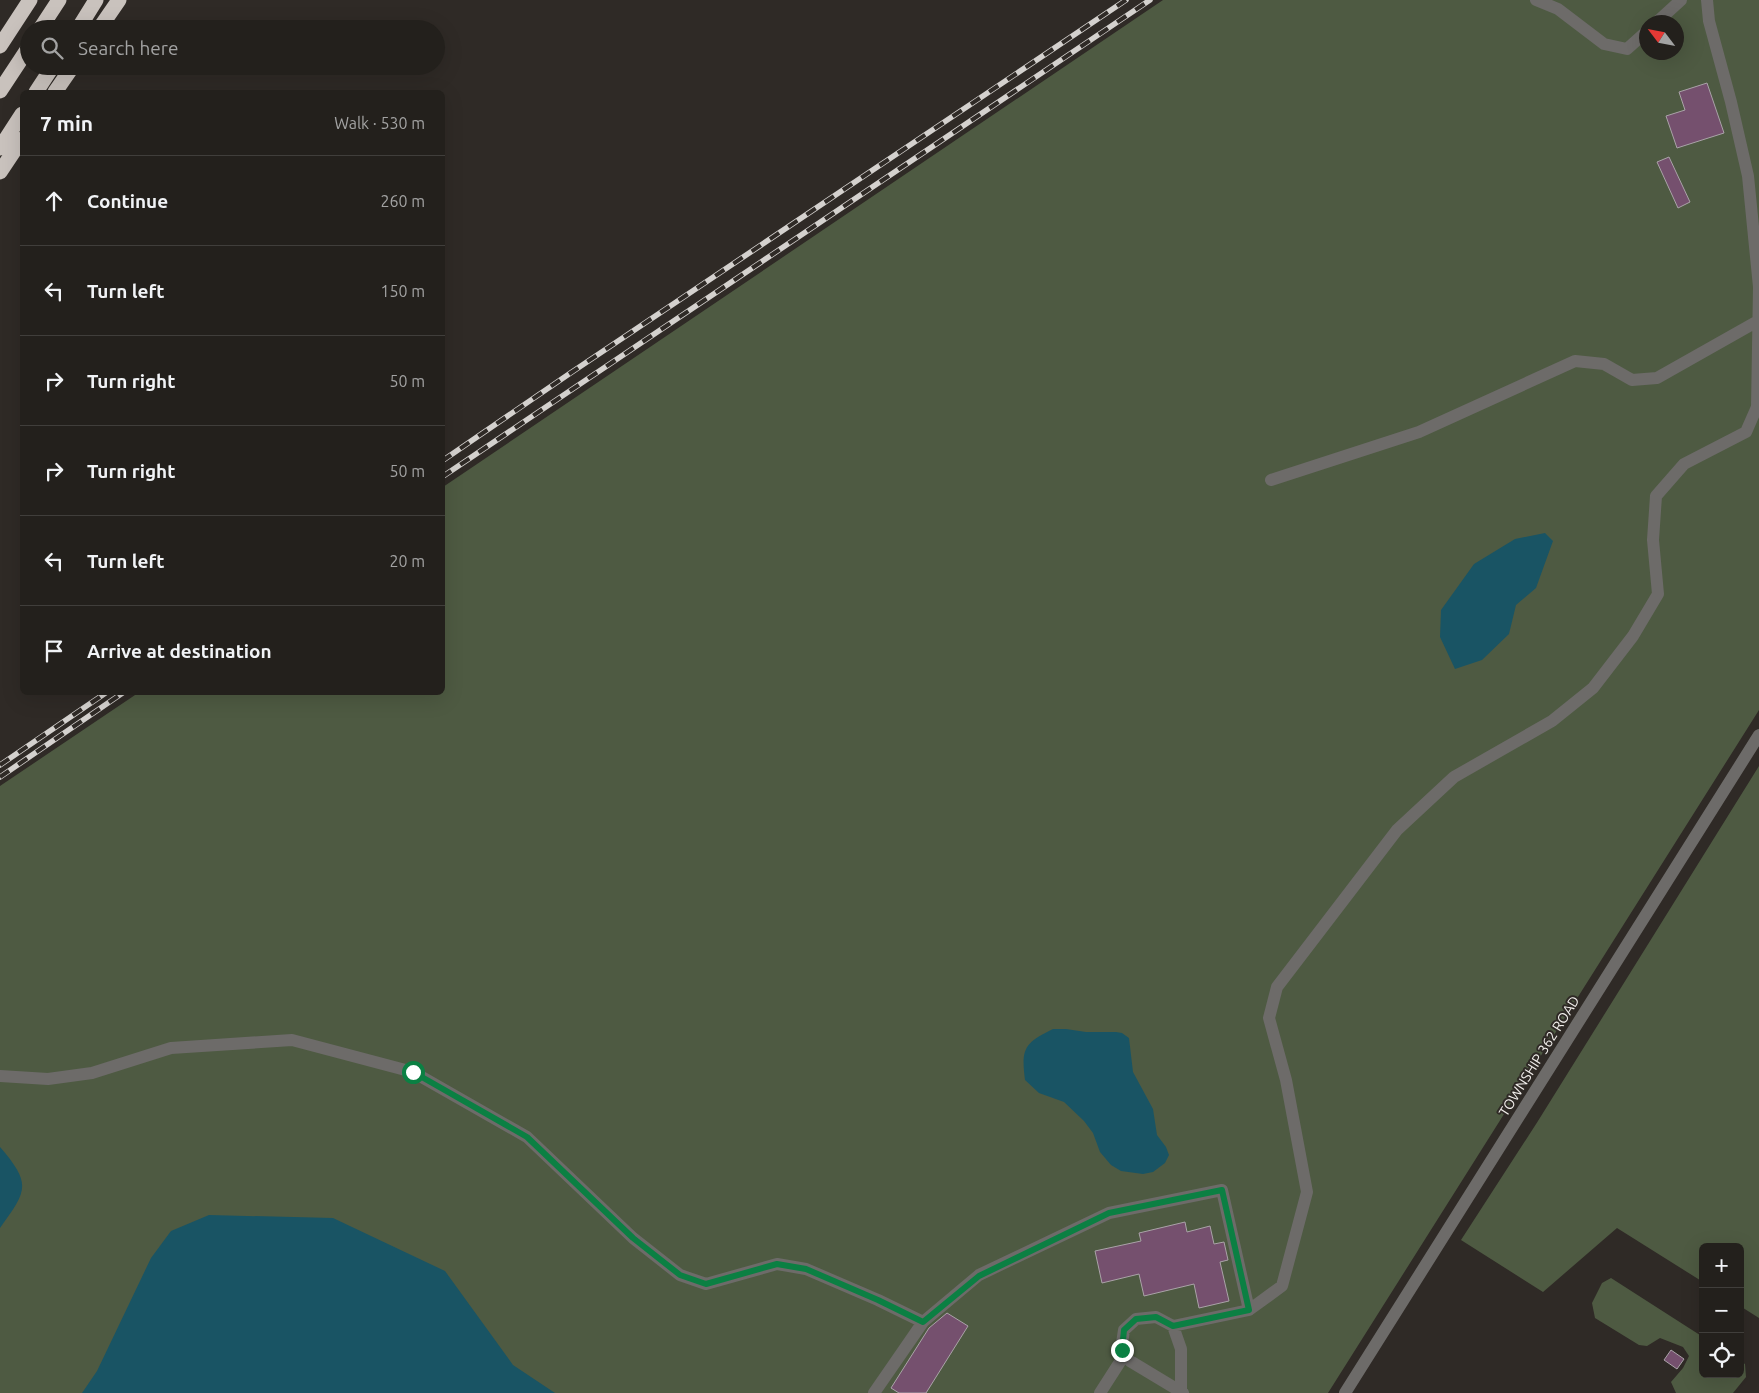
<!DOCTYPE html>
<meta charset="utf-8">
<style>
:root{--surface:#23201c;--page:#2b2825;--text:#f1f3f6;--muted:#a3a3a3;--line:#403e3b}
body{margin:0;font-family:Ubuntu,sans-serif;background:var(--page);color:var(--text)}
.controls{position:absolute;right:15px;bottom:15px;display:grid;overflow:hidden;border-radius:8px;box-shadow:0 5px 20px #0002}
.controls button{width:45px;height:45px;display:grid;place-items:center;padding:0;border:0;border-bottom:1px solid var(--line);background:var(--surface);color:var(--text);font:25px sans-serif}
.compass{position:absolute;left:1639px;top:15px;width:45px;height:45px;border-radius:50%;background:var(--surface);box-shadow:0 5px 20px #0002;rotate:302deg}
.stop{position:absolute;width:15px;height:15px;margin:-11px;border:4px solid #0b8043;border-radius:50%;background:#fff}
.stop.end{background:#0b8043;border-color:#fff;box-shadow:0 1px 5px #0008}
.list{margin:0;padding:0;list-style:none}
h2{display:flex;justify-content:space-between;align-items:center;height:65px;margin:0;padding:0 20px;font-size:21px}
h2 small{font-size:16px;font-weight:400;color:var(--muted)}
.list li{display:grid;grid-template-columns:32px 1fr auto;gap:15px;align-items:center;box-sizing:border-box;height:90px;padding:0 20px;border-top:1px solid var(--line)}
.list b{display:block;font-size:19px;white-space:nowrap}
.list em{font-size:16px;font-style:normal;color:var(--muted)}
.icon{flex:none;width:28px;height:28px;fill:none;stroke:currentColor;stroke-width:2;stroke-linecap:round;stroke-linejoin:round}
.map{position:relative;flex:none;width:1759px;height:1393px;overflow:hidden}
.search{position:absolute;background:var(--surface);box-shadow:0 5px 20px #0002;left:20px;top:20px;width:425px;height:55px;display:flex;align-items:center;gap:12px;box-sizing:border-box;padding:0 18px;border-radius:28px;color:var(--muted);font-size:19px}
.panel{position:absolute;background:var(--surface);box-shadow:0 5px 20px #0002;left:20px;top:90px;width:425px;height:605px;border-radius:8px}
.map>svg:first-child{display:block}
.green{fill:#4e5a42;fill-rule:evenodd}
.water{fill:#195464}
.building{fill:#75506e;stroke:#aaa3a8}
.lines{fill:none;stroke-linecap:round;stroke-linejoin:round}
.minor{stroke:#6d6b69;stroke-width:12}
.highway{stroke:#c9c2bd;stroke-width:15}
.rail-casing{stroke:#d4d1ce;stroke-width:5.5}
.rail{stroke:#2f2a26;stroke-width:4;stroke-dasharray:11;stroke-linecap:butt}
.route{stroke:#0b8043;stroke-width:6}
.labels{text-anchor:middle;stroke-width:4;stroke-linejoin:round;paint-order:stroke}
.street-label{font-size:14px;fill:#f3f0ed;stroke:#2f2a26}
</style>
<div class="map">
<svg width="1759" height="1393" viewBox="0 0 1759 1393">
<rect width="100%" height="100%" fill="#2f2a26"/>
<path class="green" d="M 1163,0 L 1759,0 L 1759,710 L 1328,1393 L 0,1393 L 0,786 L 138,693 L 442,692 L 443,487 ZM 1646,22 L 1676,22 L 1676,52 L 1646,52 Z
M 1759,766 L 1759,1318 L 1740,1306 L 1740,1247 L 1703,1247 L 1703,1282 L 1617,1228 L 1543,1292 L 1461,1240 L 1538,1121 Z
M 1611,1278 L 1703,1337 L 1703,1374 L 1740,1374 L 1740,1361 L 1745,1364 L 1746,1377 L 1733,1393 L 1676,1393 L 1671,1382 L 1683,1368 L 1689,1356 L 1683,1347 L 1660,1338 L 1647,1346 L 1639,1345 L 1595,1318 L 1592,1303 L 1602,1283 Z"/>
<path class="water" d="M 1545,533 L 1553,541 L 1536,588 L 1516,605 L 1509,634 L 1482,660 L 1455,669 L 1440,637 L 1441,610 L 1474,564 L 1515,539 Z
M 1053,1029 L 1066,1029 L 1086,1032 L 1116,1032 L 1122,1033 L 1129,1038 L 1133,1072 L 1153,1109 L 1157,1135 L 1166,1147 L 1169,1155 L 1165,1163 L 1153,1172 L 1143,1174 L 1121,1171 L 1111,1165 L 1100,1152 L 1093,1133 L 1084,1121 L 1064,1102 L 1039,1093 L 1025,1080 C 1021,1049 1024,1043 1053,1029 Z
M 0,1147 C 32,1184 27,1191 0,1228 Z
M 209,1215 L 333,1218 L 445,1271 L 513,1365 L 555,1393 L 82,1393 L 97,1371 L 151,1258 L 171,1231 Z"/>
<path class="building" d="M 1707,83 L 1724,133 L 1677,148 L 1666,116 L 1685,110 L 1679,92 Z
M 1669,157 L 1690,202 L 1678,208 L 1657,162 Z
M 1185,1222 L 1187,1232 L 1210,1226 L 1214,1244 L 1224,1242 L 1228,1260 L 1220,1262 L 1229,1301 L 1199,1308 L 1194,1284 L 1144,1296 L 1139,1274 L 1102,1283 L 1095,1251 L 1141,1241 L 1139,1233 Z
M 947,1313 L 968,1326 L 926,1393 L 899,1393 L 891,1388 L 929,1328 Z
M 1671,1350 L 1684,1359 L 1677,1369 L 1664,1360 Z"/>
<g class="lines">
<path class="minor" d="M 1536,0 L 1558,9 L 1604,44 L 1627,49 L 1646,32
M 1657,22 L 1681,0
M 1271,480 L 1419,432 L 1575,361 L 1604,364 L 1632,380 L 1657,378 L 1758,321
M 0,1076 L 48,1079 L 92,1073 L 171,1048 L 292,1040 L 413,1072 L 527,1137 L 633,1238 L 680,1275 L 706,1284 L 777,1264 L 806,1269 L 878,1300 L 923,1322
M 1249,1310 L 1282,1286 L 1307,1192 L 1286,1080 L 1269,1018 L 1277,987 L 1397,830 L 1454,777 L 1552,721 L 1593,688 L 1633,636 L 1658,594 L 1653,540 L 1656,496 L 1684,464 L 1746,432 L 1757,407 L 1759,287 L 1748,176 L 1731,102 L 1709,21 L 1707,0
M 1181,1392 L 1181,1349 L 1173,1326 L 1156,1317 L 1136,1319 L 1124,1330 L 1121,1350 L 1130,1361 L 1183,1393
M 874,1393 L 923,1322 L 979,1275 L 1109,1213 L 1222,1190 L 1249,1310 L 1173,1326
M 1100,1393 L 1125,1354
M 1345,1393 L 1759,735"/>
<path class="highway" d="M 40,29 L 59,0
M 78,29 L 96,0
M 99,29 L 119,0
M 0,46 L 30,0
M 0,91 L 29,47
M 36,92 L 53,66
M 55,92 L 73,66
M 0,148 L 22,114
M 0,172 L 22,139"/>
<g class="rail-casing">
<path id="rail" d="M 442,461 L 569,374 L 1126,0
M 442,477 L 1150,0
M 0,765 L 107,692
M 0,777 L 124,692"/>
</g>
<use href="#rail" class="rail"/>
</g>
<g class="lines">
<path class="route" d="M 413,1072 L 527,1137 L 633,1238 L 680,1275 L 706,1284 L 777,1264 L 806,1269 L 878,1300 L 923,1322 L 979,1276 L 1109,1213 L 1222,1190 L 1249,1310 L 1173,1326 L 1156,1317 L 1136,1319 L 1124,1330 L 1122,1350"/>
</g>
<g class="labels">
<g class="street-label">
<text transform="translate(1539 1056) rotate(-58)" y="5">TOWNSHIP 362 ROAD</text>
</g>
</g>
</svg>
<div class="controls">
<button>+</button>
<button>−</button>
<button><svg class="icon" aria-label="locate" viewBox="0 0 24 24"><circle cx="12" cy="12" r="6"/><path d="M12 2v4M12 18v4M2 12h4M18 12h4"/></svg></button>
</div>
<svg class="compass" viewBox="-18 -18 36 36"><path d="M0-13l5 13h-10z" fill="#e53935"/><path d="M0 13l5-13h-10z" fill="#a3a3a3"/></svg>
<div class="stop" style="left:413px;top:1072px"></div>
<div class="stop end" style="left:1122px;top:1350px"></div>
<div class="search"><svg class="icon" aria-label="search" viewBox="0 0 24 24"><circle cx="10" cy="10" r="6"/><path d="M15 15l6 6"/></svg>Search here</div>
<section class="panel">
<h2>7 min<small>Walk · 530 m</small></h2>
<ul class="list">
<li><svg class="icon" aria-label="ahead" viewBox="0 0 24 24"><path d="M12 20V5M6 11l6-6 6 6"/></svg><div><b>Continue</b></div><em>260 m</em></li>
<li><svg class="icon" aria-label="left" viewBox="0 0 24 24"><path d="M17 20v-9H6M10 6l-5 5 5 5"/></svg><div><b>Turn left</b></div><em>150 m</em></li>
<li><svg class="icon" aria-label="right" viewBox="0 0 24 24"><path d="M7 20v-9h11M14 6l5 5-5 5"/></svg><div><b>Turn right</b></div><em>50 m</em></li>
<li><svg class="icon" aria-label="right" viewBox="0 0 24 24"><path d="M7 20v-9h11M14 6l5 5-5 5"/></svg><div><b>Turn right</b></div><em>50 m</em></li>
<li><svg class="icon" aria-label="left" viewBox="0 0 24 24"><path d="M17 20v-9H6M10 6l-5 5 5 5"/></svg><div><b>Turn left</b></div><em>20 m</em></li>
<li><svg class="icon" aria-label="arrive" viewBox="0 0 24 24"><path d="M6 21V4h12l-3 4 3 4H6"/></svg><div><b>Arrive at destination</b></div></li>
</ul>
</section>
</div>
